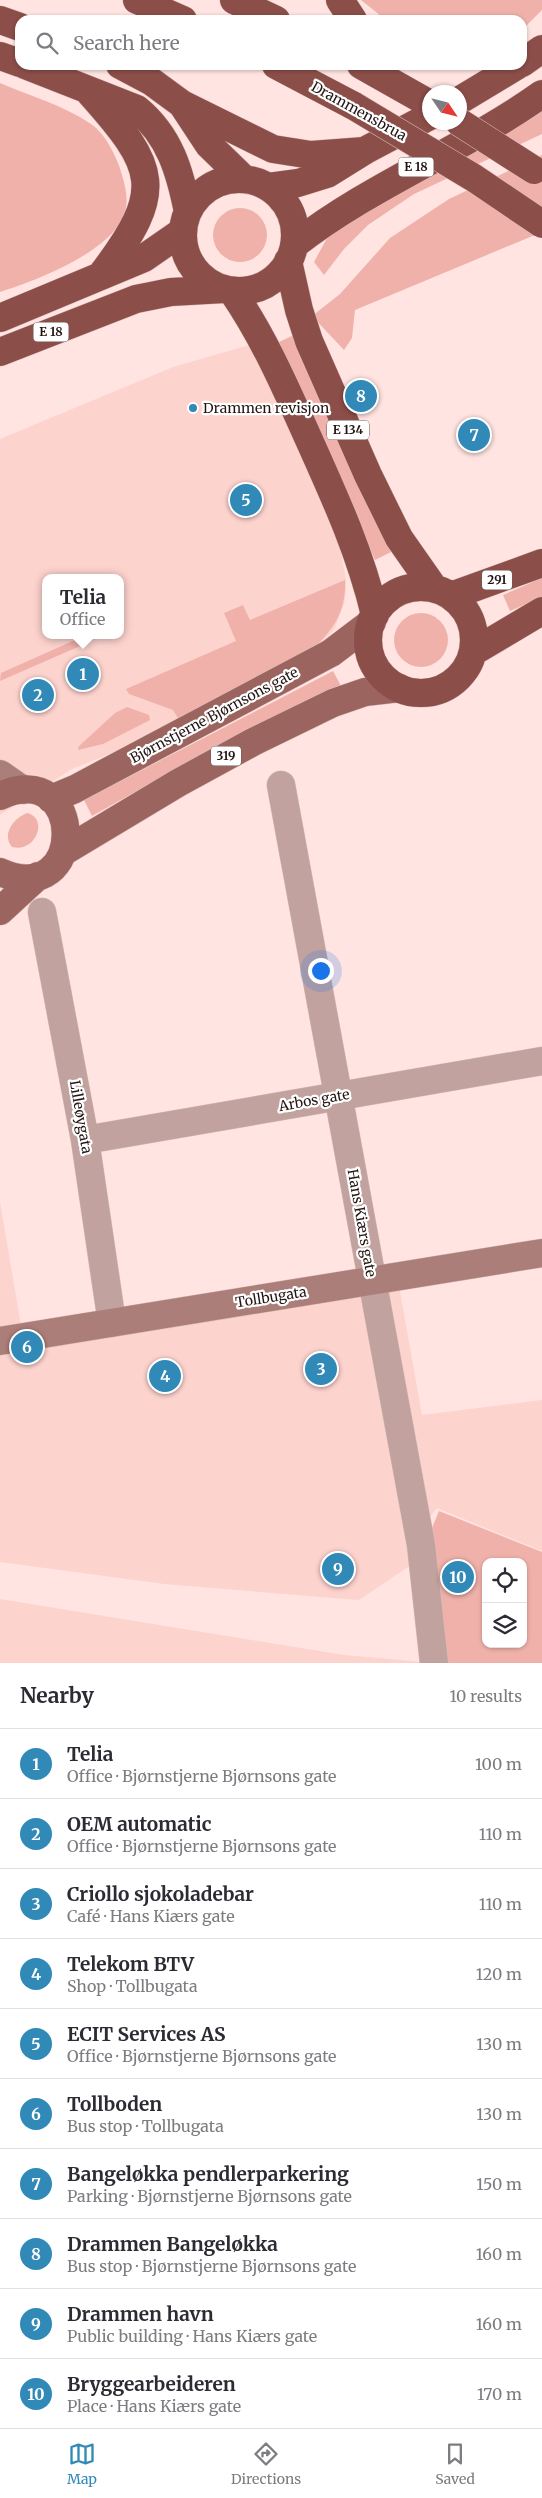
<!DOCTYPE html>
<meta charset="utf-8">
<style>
:root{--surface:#fff;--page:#f7f7f7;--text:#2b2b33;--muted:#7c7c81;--line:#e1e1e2;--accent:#3089b7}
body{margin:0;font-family:Merriweather,serif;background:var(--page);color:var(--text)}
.controls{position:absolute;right:15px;bottom:15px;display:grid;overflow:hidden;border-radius:10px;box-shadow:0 1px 4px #0004}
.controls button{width:45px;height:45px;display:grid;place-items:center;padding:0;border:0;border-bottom:1px solid var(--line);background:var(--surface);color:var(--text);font:25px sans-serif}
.compass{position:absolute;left:422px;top:85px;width:45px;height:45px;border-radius:50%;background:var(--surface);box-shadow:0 1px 4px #0004;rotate:125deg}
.you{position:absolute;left:320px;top:970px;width:18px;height:18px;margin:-12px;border:4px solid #fff;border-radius:50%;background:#1a73e8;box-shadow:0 0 0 8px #1a73e833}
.badge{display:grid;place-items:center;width:32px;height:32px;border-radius:50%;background:var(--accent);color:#fff;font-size:16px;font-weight:700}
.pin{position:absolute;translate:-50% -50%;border:2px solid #fff;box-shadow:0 1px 5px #0006}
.popup{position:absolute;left:42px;top:574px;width:82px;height:65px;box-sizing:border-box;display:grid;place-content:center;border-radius:10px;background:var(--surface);filter:drop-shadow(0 1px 4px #0005);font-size:16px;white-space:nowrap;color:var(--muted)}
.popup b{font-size:19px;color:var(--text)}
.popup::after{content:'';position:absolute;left:50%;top:100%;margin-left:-10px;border:10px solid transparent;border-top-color:var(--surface)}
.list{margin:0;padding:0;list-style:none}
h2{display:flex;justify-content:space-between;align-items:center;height:65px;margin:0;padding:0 20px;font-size:21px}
h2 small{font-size:16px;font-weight:400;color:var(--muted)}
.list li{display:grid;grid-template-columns:32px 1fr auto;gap:15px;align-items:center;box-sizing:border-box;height:70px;padding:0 20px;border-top:1px solid var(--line)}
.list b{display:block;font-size:19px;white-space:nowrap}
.list p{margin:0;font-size:16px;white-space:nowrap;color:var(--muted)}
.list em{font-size:16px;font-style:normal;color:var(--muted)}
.icon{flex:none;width:28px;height:28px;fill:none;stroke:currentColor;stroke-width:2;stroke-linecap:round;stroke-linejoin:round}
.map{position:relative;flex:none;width:542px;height:1663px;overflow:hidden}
.search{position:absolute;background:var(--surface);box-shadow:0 1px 4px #0004;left:15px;right:15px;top:15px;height:55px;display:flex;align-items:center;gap:12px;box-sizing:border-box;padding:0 18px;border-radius:15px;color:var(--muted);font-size:19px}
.sheet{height:765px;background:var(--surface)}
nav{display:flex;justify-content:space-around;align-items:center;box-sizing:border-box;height:70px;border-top:1px solid var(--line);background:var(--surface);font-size:14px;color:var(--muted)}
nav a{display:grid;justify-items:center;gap:2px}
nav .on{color:var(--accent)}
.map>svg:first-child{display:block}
.built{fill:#fdd3ce;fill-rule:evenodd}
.green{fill:#f0b1ab;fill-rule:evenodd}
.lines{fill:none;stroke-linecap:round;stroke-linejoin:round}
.street-casing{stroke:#d8bfbc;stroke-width:29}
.secondary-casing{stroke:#d8bfbc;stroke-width:29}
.primary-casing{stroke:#d8bfbc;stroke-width:29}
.highway-casing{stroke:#d8bfbc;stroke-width:29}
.street{stroke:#c2a29f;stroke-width:28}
.secondary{stroke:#ac7e79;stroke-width:28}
.primary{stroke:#9b645f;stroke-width:28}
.highway{stroke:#8c4e49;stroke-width:28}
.highway-bridge-casing{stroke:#d8bfbc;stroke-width:29;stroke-linecap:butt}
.highway-bridge{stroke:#8c4e49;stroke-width:28}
.poi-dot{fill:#3089b7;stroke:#fff;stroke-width:2}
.labels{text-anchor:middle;stroke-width:4.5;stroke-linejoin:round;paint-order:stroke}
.shield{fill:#fff;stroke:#665b5a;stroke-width:1}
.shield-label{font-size:12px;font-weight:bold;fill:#241513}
.street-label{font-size:14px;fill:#241513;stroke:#fff}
.poi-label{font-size:14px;fill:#241513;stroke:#fff;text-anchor:start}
</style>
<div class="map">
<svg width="542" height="1663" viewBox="0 0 542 1663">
<rect width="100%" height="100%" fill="#ffe4e1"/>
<path class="built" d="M 249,345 L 259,361 L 338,537 L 346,579 L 346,592 L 344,604 L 334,630 L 318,645 L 134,744 L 72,769 L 0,815 L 0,439 L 173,367 ZM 46,578 L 120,578 L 120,635 L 46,635 Z
M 0,1202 L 23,1337 L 399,1286 L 422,1415 L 542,1400 L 542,1551 L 437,1508 L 413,1538 L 423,1557 L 359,1600 L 164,1584 L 0,1562 Z
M 0,1599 L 344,1655 L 434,1663 L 0,1663 Z"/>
<path class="green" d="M 361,0 L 542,0 L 542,10 L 522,30 L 522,20 L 386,20 Z
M 0,83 C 30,96 63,105 91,124 C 105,133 118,159 122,175 C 126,189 130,205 122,219 C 105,254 35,281 0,292 Z
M 542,108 L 542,134 L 414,194 L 368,225 L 344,249 L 324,275 L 314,262 L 326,240 L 343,222 Z
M 542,155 L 542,232 L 355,310 L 352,338 L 344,350 L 312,316 L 340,294 L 390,238 L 449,199 Z
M213 235a27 27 0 1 1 54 0a27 27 0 1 1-54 0Z
M 294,335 L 391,552 L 375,560 L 279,342 Z
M 542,578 L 542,597 L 510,611 L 503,595 Z
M 345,580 C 346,607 337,625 318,644 L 179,720 L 173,710 L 129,694 L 126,689 L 236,641 L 224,613 L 243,605 L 250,620 Z
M394 640a27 27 0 1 1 54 0a27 27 0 1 1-54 0Z
M 84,636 L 87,643 L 0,681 L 1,673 Z
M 333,671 L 341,686 L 230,739 L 92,816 L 84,800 Z
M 127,707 L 149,715 L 150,720 L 103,744 L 78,750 L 79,746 L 115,713 Z
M 27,813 C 49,818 36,853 12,847 C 1,834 14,818 27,813 Z
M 439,1511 L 542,1552 L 542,1663 L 434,1663 L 425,1545 ZM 486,1562 L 523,1562 L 523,1644 L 486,1644 Z"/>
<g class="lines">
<g class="street-casing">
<path id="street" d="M 281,785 L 421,1545 L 434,1663
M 42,912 L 85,1140 L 112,1323
M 85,1140 L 542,1061"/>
</g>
<g class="secondary-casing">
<path id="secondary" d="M 0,774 L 23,790
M 0,1341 L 542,1253"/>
</g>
<g class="primary-casing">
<path id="primary" d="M 0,796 C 87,756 88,911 0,872
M 51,799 L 75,789 L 331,653 L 372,622
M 63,852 L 178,783 L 253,742 L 333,703 L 365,692 L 400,688
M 0,911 L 38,876"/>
</g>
<g class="highway-casing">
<path id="highway" d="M 137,0 L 183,20
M 234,0 L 276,20
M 340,0 L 353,20
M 0,20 L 20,27
M 0,56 L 20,63
M 522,63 L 542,49
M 25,65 L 137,109 C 170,136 180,172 188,212
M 120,65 L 152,82 L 182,104 L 273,149 L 311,155 L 364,151
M 276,65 L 354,106
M 361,65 L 430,104
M 90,93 C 157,168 166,190 102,274
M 460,100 L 518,65
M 182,104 L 209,145 L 244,179
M183 235a56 56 0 1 1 112 0a56 56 0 1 1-112 0Z
M 268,187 L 298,183 L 327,174 L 364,151 L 430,116
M 294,245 C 371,185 463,150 542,94
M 288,261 L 299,310 L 309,341 L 368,475 L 399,538 L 434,588
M 232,291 C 263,336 284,384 306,433 C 333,493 360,551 375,615
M 0,318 L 144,258 L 183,231
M 0,352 L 136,299 L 171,292 L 225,289
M368 640a53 53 0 1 1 106 0a53 53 0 1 1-106 0Z
M 451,596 L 542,563
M 473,652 L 542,611"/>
</g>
<use href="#street" class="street"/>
<use href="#secondary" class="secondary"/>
<use href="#primary" class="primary"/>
<use href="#highway" class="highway"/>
<g class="highway-bridge-casing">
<path id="highway-bridge" d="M 354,106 L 474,178 L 542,224
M 459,122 L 534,170"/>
</g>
<use href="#highway-bridge" class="highway-bridge"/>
</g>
<circle class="poi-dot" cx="193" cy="408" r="5"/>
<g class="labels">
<g class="shield">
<rect x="398.5" y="157.5" width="35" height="19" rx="4"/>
<rect x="33.5" y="322.5" width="35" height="19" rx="4"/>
<rect x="327" y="420.5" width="42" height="19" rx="4"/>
<rect x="482" y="570.5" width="30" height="19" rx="4"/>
<rect x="211" y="746.5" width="30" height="19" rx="4"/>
</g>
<g class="shield-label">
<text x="416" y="171">E 18</text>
<text x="51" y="336">E 18</text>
<text x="348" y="434">E 134</text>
<text x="497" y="584">291</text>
<text x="226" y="760">319</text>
</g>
<g class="street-label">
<text transform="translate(359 111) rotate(29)" y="5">Drammensbrua</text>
<text transform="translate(214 715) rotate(-28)" y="5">Bjørnstjerne Bjørnsons gate</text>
<text transform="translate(314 1100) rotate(-10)" y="5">Arbos gate</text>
<text transform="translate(81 1117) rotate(80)" y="5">Lilleøygata</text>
<text transform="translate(362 1223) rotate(80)" y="5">Hans Kiærs gate</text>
<text transform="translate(271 1297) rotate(-9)" y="5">Tollbugata</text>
</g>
<g class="poi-label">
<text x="203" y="413">Drammen revisjon</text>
</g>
</g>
</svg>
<div class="controls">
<button><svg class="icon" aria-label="locate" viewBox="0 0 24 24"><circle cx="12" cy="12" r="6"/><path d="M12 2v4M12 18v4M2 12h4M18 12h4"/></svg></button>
<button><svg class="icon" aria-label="layers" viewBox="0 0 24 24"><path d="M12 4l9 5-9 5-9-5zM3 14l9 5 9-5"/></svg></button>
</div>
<svg class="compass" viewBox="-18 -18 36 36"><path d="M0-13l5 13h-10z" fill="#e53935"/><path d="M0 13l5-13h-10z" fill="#7c7c81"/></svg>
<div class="you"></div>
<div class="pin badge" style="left:83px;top:674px">1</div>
<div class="popup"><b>Telia</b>Office</div>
<div class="pin badge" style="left:38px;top:695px">2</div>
<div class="pin badge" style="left:321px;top:1369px">3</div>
<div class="pin badge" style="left:165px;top:1376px">4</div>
<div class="pin badge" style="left:246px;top:500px">5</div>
<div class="pin badge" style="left:27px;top:1347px">6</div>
<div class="pin badge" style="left:474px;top:435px">7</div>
<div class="pin badge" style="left:361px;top:396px">8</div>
<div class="pin badge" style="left:338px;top:1569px">9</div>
<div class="pin badge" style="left:458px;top:1577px">10</div>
<div class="search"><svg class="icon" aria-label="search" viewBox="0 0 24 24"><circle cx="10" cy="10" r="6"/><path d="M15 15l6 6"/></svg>Search here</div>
</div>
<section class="sheet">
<h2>Nearby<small>10 results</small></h2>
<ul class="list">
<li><span class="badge">1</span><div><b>Telia</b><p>Office · Bjørnstjerne Bjørnsons gate</p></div><em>100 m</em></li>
<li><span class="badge">2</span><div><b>OEM automatic</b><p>Office · Bjørnstjerne Bjørnsons gate</p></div><em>110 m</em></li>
<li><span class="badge">3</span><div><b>Criollo sjokoladebar</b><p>Café · Hans Kiærs gate</p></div><em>110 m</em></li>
<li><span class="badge">4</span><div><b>Telekom BTV</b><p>Shop · Tollbugata</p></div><em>120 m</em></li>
<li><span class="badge">5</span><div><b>ECIT Services AS</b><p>Office · Bjørnstjerne Bjørnsons gate</p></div><em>130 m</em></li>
<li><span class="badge">6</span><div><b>Tollboden</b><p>Bus stop · Tollbugata</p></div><em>130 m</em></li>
<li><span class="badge">7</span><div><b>Bangeløkka pendlerparkering</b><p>Parking · Bjørnstjerne Bjørnsons gate</p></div><em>150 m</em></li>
<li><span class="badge">8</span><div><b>Drammen Bangeløkka</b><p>Bus stop · Bjørnstjerne Bjørnsons gate</p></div><em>160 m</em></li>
<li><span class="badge">9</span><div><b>Drammen havn</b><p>Public building · Hans Kiærs gate</p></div><em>160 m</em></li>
<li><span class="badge">10</span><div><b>Bryggearbeideren</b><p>Place · Hans Kiærs gate</p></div><em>170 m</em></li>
</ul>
</section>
<nav>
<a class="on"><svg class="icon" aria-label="map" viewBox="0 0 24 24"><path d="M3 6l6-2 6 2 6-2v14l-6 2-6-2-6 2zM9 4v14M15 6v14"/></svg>Map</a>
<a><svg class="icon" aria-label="directions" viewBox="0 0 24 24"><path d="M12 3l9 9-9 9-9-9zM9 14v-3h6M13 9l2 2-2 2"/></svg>Directions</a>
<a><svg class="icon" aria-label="saved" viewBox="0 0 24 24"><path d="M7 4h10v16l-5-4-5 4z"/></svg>Saved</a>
</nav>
